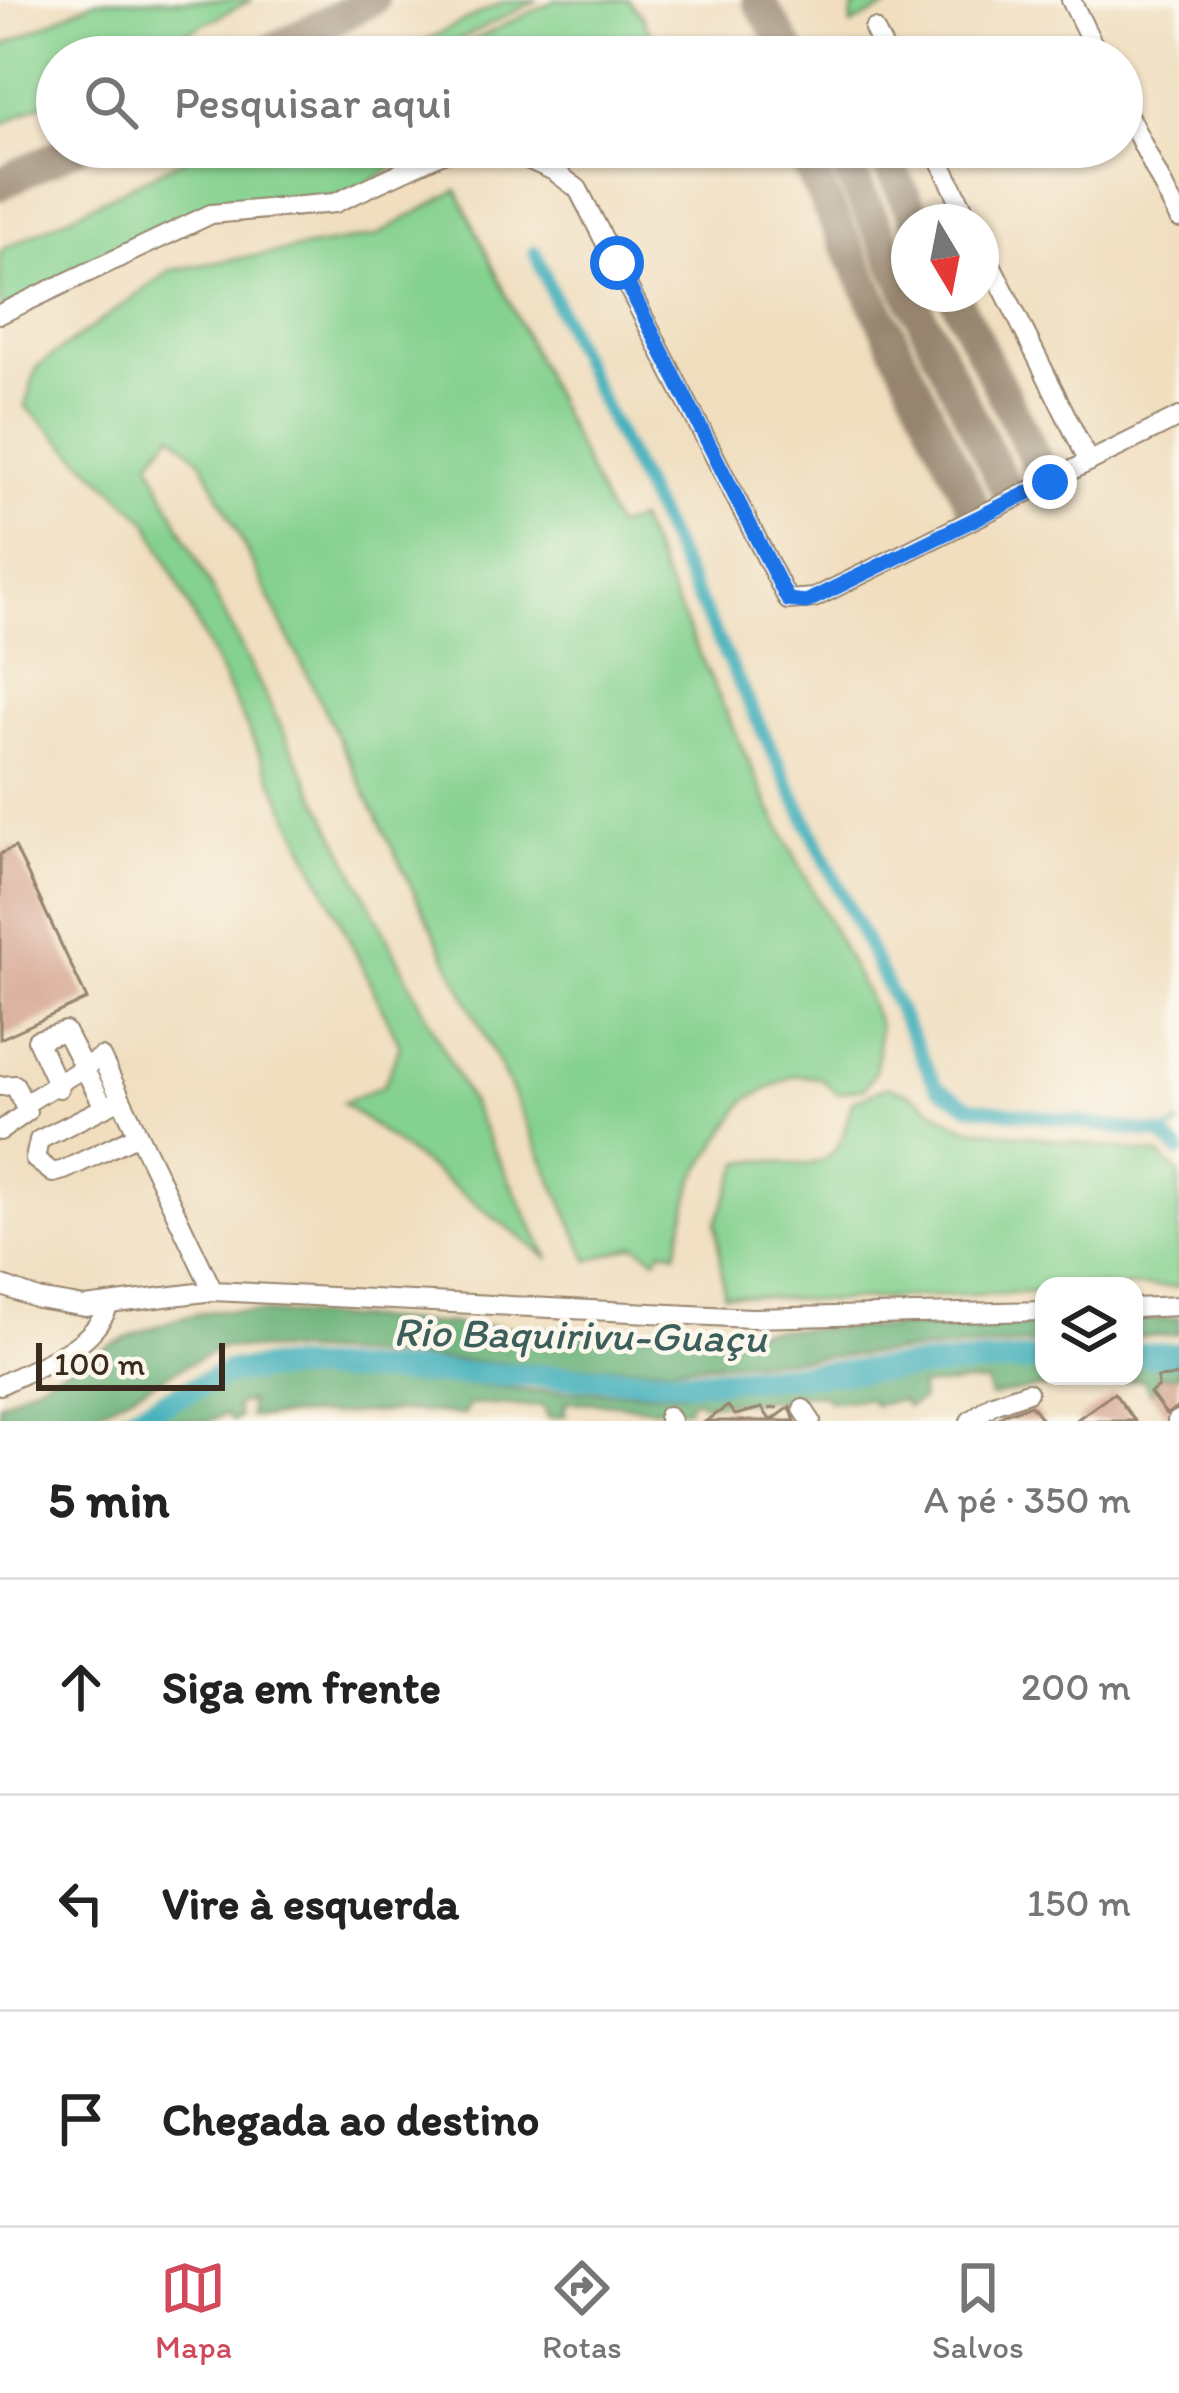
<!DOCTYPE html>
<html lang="pt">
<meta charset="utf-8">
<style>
:root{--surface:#fff;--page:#f2f2f2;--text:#222;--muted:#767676;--line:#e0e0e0;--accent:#d1495b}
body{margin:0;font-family:Itim,sans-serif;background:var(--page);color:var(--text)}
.controls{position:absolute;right:36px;bottom:36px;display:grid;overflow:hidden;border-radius:24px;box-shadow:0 3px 9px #0004}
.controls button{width:108px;height:108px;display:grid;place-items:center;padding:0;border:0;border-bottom:3px solid var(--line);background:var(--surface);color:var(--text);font:60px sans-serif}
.compass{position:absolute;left:891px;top:204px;width:108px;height:108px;border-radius:50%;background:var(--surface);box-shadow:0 3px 9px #0004;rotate:170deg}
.scale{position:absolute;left:36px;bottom:30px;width:189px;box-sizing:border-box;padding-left:12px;border:6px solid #3b2a1e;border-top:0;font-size:33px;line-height:42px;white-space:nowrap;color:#3b2a1e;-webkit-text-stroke:9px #fbf7ec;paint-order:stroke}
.stop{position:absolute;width:36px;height:36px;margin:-27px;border:9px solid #1a73e8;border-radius:50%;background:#fff}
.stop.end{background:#1a73e8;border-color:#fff;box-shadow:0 3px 12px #0008}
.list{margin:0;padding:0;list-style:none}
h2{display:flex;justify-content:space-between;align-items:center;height:156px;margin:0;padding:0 48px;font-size:51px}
h2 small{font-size:39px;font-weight:400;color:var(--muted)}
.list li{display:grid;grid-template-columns:78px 1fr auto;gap:36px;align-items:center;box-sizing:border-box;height:216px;padding:0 48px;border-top:3px solid var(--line)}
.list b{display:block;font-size:45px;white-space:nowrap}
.list em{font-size:39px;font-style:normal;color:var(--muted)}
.icon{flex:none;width:66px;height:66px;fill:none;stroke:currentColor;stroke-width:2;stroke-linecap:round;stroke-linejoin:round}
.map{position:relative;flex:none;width:1179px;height:1421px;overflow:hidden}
.search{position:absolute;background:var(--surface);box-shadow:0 3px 9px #0004;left:36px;right:36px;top:36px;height:132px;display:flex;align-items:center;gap:30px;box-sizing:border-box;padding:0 42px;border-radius:66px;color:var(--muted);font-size:45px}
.sheet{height:804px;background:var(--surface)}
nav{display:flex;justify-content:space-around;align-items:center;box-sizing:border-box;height:168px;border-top:3px solid var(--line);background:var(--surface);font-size:33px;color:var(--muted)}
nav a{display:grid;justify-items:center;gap:6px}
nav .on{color:var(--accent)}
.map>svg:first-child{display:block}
.green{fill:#85d18f;stroke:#607e56;stroke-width:3}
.forest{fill:#6cb37a;stroke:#546e4c;stroke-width:3}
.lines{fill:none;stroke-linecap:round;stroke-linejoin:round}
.stream{stroke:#3eaeb9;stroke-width:4.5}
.canal{stroke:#3eaeb9;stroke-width:14}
.river{stroke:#3eaeb9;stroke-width:24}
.taxiway{stroke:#96846e;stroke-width:33}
.building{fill:#d39e89}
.minor-casing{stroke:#96846e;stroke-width:22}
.path{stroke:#96846e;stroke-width:3;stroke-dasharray:9 9;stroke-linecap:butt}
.minor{stroke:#fff;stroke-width:18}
.route{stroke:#1a73e8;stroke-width:15}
.labels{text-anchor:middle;stroke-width:9;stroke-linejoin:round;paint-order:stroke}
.water-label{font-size:42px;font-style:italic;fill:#3c5f5c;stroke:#fbf7ec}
</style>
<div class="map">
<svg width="1179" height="1421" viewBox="0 0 1179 1421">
<rect width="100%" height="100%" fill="#fbf7ec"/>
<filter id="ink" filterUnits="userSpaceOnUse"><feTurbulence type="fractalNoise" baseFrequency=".00833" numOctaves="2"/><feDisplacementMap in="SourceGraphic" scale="24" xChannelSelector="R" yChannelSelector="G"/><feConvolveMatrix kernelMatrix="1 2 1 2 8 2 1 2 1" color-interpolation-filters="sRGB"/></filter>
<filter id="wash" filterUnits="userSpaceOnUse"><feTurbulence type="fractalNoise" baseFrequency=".004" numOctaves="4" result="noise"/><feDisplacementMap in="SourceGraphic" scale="48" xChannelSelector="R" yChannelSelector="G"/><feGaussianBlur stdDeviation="2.7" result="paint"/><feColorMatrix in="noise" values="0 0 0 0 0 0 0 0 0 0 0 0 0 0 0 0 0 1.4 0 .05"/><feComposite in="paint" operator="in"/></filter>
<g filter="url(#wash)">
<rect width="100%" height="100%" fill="#f0debf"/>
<path class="green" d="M 96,0 L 252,0 L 137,57 L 57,57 L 57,96 L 0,125 L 0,47 Z
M 538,0 L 424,57 L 391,57 L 505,1 Z
M 556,0 L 628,0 L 642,16 L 661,57 L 439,57 Z
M 862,0 L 902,0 L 851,25 L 852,11 Z
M 209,147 L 399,147 L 400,164 L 345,196 L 235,204 L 0,310 L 0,251 Z
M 457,190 L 615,527 L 638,520 L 771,810 L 869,999 L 879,1026 L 878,1051 L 875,1073 L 864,1088 L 837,1093 L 820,1078 L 796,1075 L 746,1100 L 694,1179 L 676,1253 L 663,1249 L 656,1259 L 636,1245 L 589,1261 L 507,1081 L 203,463 L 172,433 L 150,461 L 167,500 L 549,1259 L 343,1103 L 384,1085 L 400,1045 L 148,522 L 25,406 L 37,367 L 171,270 L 375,236 Z
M 886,1087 C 913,1087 937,1118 965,1127 L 1159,1155 L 1179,1174 L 1179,1287 L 1044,1286 L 1044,1292 L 821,1301 L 724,1294 L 716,1223 L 741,1163 C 771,1151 814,1183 838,1146 C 846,1134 847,1114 853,1101 Z"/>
<path class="forest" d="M 220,1310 L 595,1333 L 1044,1324 L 1044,1343 L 666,1367 L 552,1366 L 222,1347 L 78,1421 L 0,1421 L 0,1403 C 71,1366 140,1321 220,1310 Z
M 1179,1318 L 1179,1334 L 1134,1337 L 1134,1320 Z
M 1134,1362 L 1179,1363 L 1179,1375 L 1158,1376 L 1158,1387 L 1150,1393 L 1143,1379 C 1095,1387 1043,1382 990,1397 L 986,1382 L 919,1386 L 922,1399 L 907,1407 L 902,1400 L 874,1405 L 870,1399 L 830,1401 L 821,1394 L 791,1395 L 790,1404 L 780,1405 L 778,1399 L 702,1404 L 698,1399 L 689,1402 L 688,1409 C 643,1412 612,1399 565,1403 L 565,1416 L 548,1418 L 543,1406 C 515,1408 491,1403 468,1405 L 465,1415 L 409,1411 L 250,1417 L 249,1401 L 236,1405 L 239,1418 L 232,1421 L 226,1414 L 209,1421 L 134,1421 L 185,1397 L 265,1373 L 358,1374 L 530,1391 L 680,1393 L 1044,1369 L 1044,1376 L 1134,1376 Z"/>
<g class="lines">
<path class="stream" d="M 1161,1134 L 1179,1125"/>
<path class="canal" d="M 535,252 L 571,339 L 936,1086 L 969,1106 L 1161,1134 L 1179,1151"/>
<path class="river" d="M 1134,1355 L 1179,1354
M 125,1421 L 229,1372 L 277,1368 L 695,1381 L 1044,1359"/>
<path class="taxiway" d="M 758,0 L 793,57
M 257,57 L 372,0
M 799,147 L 975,510
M 837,147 L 909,292
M 880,147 L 917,222
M 0,184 L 75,147
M 910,294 L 1008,493
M 953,294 L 1044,476"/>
</g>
<g id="blocks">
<path class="building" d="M 15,847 L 87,999 L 0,1039 L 0,854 Z
M 1179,1376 L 1179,1407 L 1166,1414 L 1150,1393 L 1158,1387 L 1157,1378 Z
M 1114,1393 L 1135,1421 L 1075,1421 L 1100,1403 Z
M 1031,1405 L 1043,1421 L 995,1421 L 1004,1414 Z
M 728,1406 L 735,1415 L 762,1408 L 771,1421 L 790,1407 L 795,1421 L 706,1421 Z"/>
</g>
</g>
<g filter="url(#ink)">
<use href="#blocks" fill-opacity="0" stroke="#96846e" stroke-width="3"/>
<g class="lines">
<g class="minor-casing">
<path id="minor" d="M 1071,0 L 1099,57
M 874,29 L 888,57
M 1122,103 L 1179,218
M 500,147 L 554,171 L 578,189 L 788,600 L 814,598 L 1179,417
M 933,147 L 970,222
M 981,244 L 1089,462
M 0,314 L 211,214 L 335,203 L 456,147
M 0,1086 L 15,1085 L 27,1112 L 0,1131
M 59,1088 L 37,1040 L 65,1031 L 104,1107
M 119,1100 L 39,1140 L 35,1159 L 53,1173 L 64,1170 L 136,1136
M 25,1104 L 101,1057 L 213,1291
M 0,1285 L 38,1299 L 85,1307 L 213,1291 L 751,1318 L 1044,1311
M 1134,1308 L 1179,1306
M 0,1385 C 41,1364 91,1350 109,1305
M 803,1409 L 811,1421
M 668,1416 L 671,1421
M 970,1421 L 993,1404 L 1028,1392
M 1177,1421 L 1179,1420"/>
</g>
<path class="path" d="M 769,1409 L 785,1406"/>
<use href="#minor" class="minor"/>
</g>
</g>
<g class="lines" filter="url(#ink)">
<path class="route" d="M 617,263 L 788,600 L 806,602 L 1050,482"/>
</g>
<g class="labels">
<g class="water-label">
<text transform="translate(580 1334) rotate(1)" y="15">Rio Baquirivu-Guaçu</text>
</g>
</g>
</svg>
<div class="controls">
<button><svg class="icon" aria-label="layers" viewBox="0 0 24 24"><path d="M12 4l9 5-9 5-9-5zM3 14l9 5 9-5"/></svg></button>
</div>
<svg class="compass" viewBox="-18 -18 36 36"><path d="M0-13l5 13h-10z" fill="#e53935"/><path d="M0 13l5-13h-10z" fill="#767676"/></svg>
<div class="scale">100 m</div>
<div class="stop" style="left:617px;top:263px"></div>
<div class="stop end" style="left:1050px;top:482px"></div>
<div class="search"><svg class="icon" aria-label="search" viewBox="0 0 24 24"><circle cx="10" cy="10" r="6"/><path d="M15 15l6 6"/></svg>Pesquisar aqui</div>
</div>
<section class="sheet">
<h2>5 min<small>A pé · 350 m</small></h2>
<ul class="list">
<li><svg class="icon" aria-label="ahead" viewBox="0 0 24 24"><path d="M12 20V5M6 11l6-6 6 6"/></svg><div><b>Siga em frente</b></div><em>200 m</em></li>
<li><svg class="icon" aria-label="left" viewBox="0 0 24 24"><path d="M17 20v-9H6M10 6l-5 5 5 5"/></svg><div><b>Vire à esquerda</b></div><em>150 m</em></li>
<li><svg class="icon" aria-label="arrive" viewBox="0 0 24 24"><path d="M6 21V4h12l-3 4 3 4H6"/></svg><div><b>Chegada ao destino</b></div></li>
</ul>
</section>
<nav>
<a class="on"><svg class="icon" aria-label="map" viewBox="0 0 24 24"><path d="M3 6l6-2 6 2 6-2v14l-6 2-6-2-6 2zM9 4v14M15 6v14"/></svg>Mapa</a>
<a><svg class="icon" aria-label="directions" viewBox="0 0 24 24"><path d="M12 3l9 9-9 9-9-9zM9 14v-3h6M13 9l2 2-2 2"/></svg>Rotas</a>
<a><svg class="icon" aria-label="saved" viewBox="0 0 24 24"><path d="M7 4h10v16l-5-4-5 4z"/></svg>Salvos</a>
</nav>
